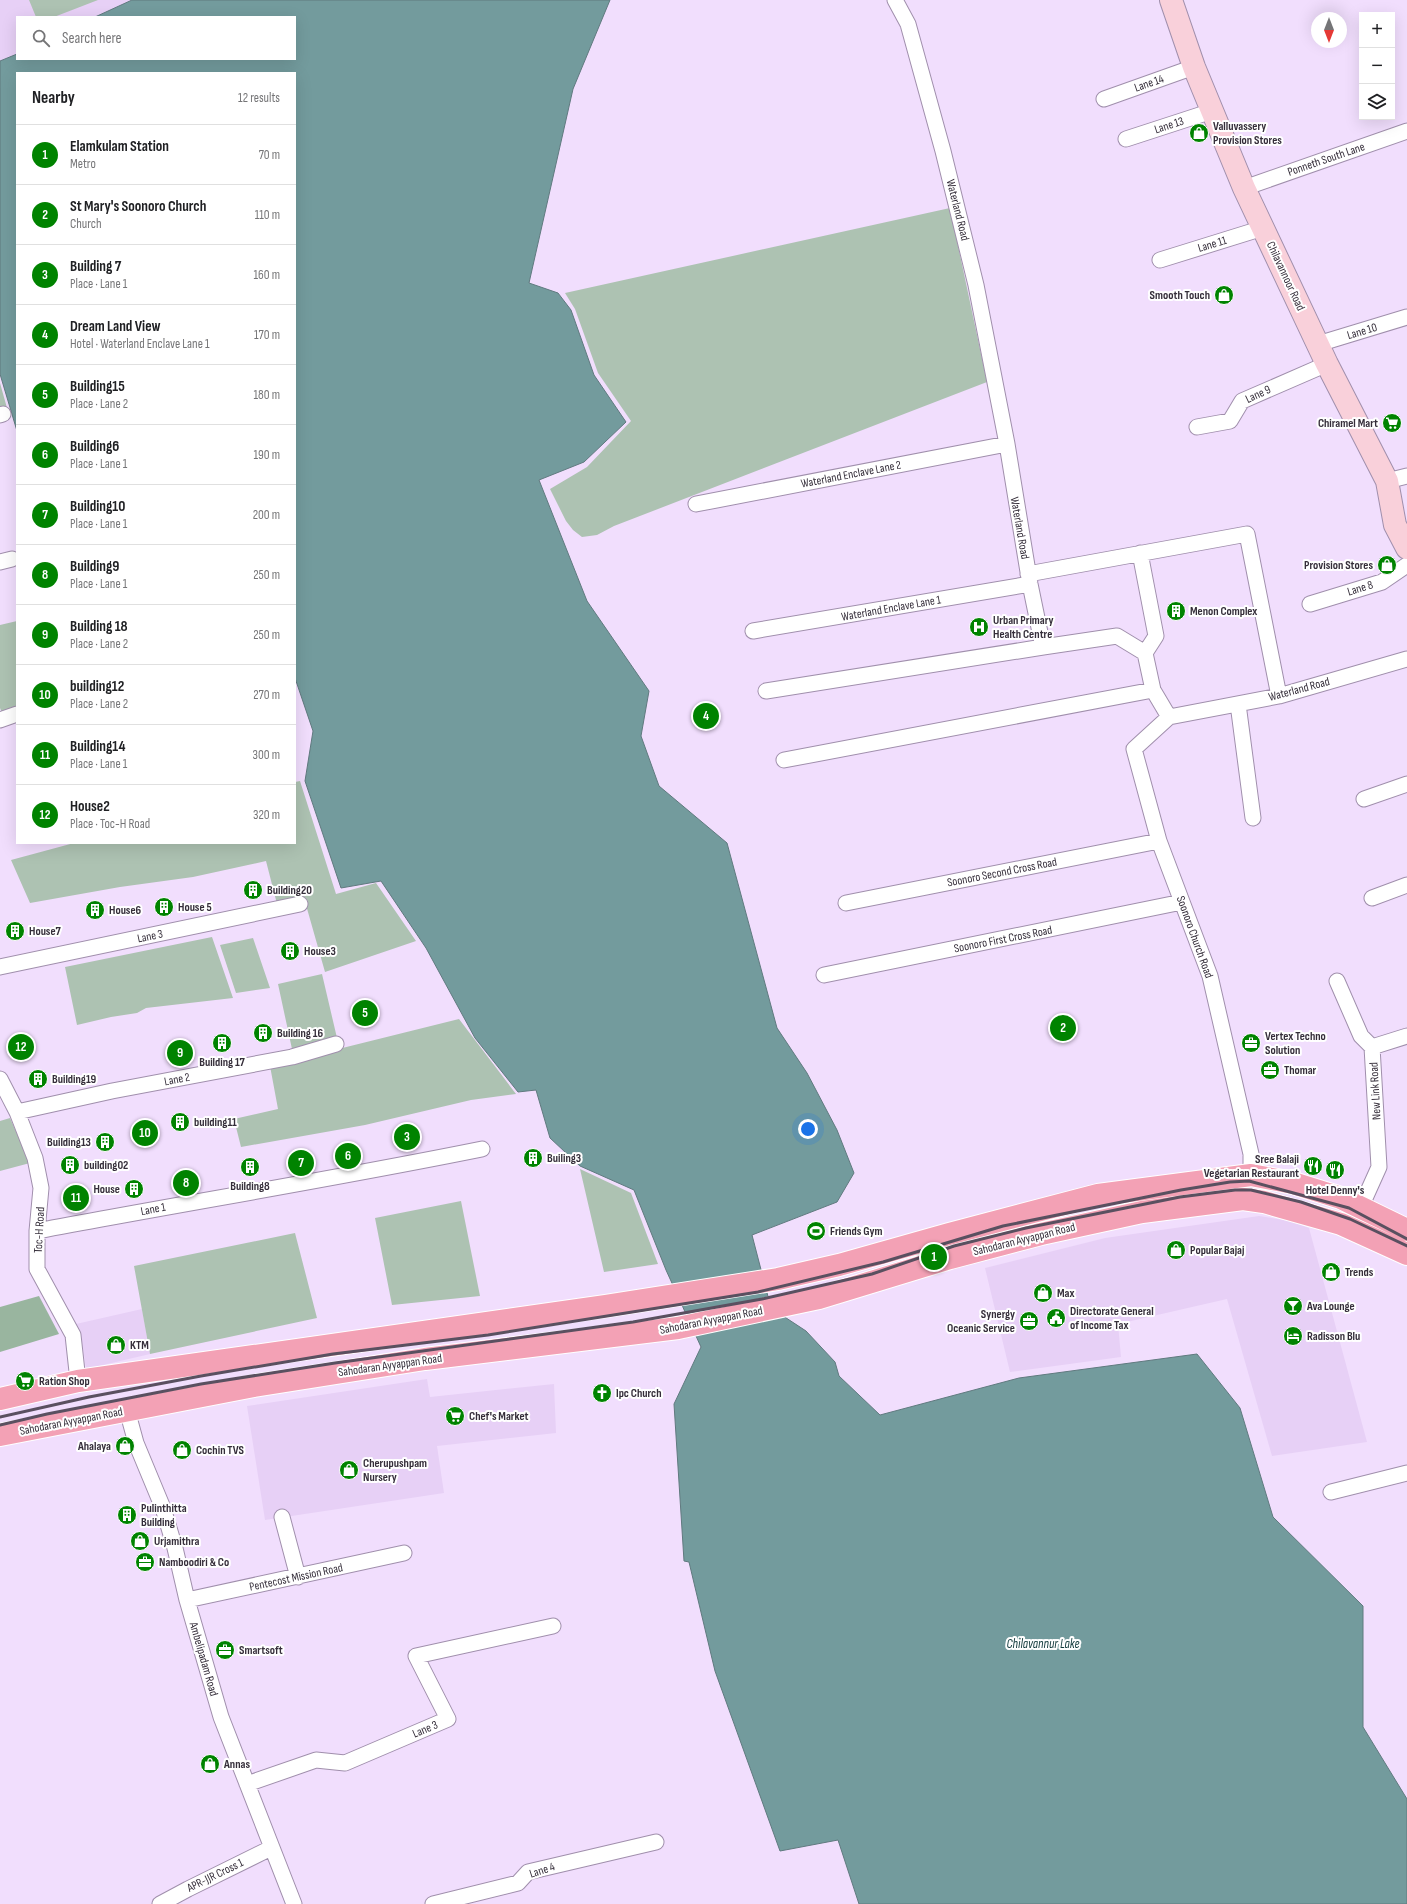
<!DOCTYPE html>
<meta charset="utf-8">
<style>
:root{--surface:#fff;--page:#f6f6f6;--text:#202124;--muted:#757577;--line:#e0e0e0;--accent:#008300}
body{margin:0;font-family:"Sofia Sans Condensed",sans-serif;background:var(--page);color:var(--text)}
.controls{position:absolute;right:12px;top:12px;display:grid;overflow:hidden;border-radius:0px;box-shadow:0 4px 16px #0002}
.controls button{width:36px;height:36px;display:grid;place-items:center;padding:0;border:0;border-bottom:1px solid var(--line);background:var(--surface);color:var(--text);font:20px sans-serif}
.compass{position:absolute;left:1311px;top:12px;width:36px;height:36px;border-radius:50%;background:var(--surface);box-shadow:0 4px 16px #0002;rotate:180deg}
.you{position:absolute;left:808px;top:1129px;width:14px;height:14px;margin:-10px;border:3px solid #fff;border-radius:50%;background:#1a73e8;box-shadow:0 0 0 6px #1a73e833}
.badge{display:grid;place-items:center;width:26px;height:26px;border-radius:50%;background:var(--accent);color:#fff;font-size:13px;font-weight:700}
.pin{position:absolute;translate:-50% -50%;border:2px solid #fff;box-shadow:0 1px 4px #0006}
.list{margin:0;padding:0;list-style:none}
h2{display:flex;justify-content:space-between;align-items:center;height:52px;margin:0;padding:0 16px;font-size:17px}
h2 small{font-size:13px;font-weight:400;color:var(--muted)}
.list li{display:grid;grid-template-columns:26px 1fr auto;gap:12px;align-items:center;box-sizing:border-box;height:60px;padding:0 16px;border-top:1px solid var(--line)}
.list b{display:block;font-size:15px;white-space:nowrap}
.list p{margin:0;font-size:13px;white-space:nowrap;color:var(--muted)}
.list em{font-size:13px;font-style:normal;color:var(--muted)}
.icon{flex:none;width:22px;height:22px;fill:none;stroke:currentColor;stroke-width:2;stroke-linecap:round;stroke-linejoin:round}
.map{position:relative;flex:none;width:1407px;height:1904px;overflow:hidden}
.search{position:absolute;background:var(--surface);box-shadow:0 4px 16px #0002;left:16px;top:16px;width:280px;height:44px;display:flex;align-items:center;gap:10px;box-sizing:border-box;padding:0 14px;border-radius:0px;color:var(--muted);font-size:15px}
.panel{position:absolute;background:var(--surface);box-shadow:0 4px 16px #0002;left:16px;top:72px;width:280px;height:772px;border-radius:0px}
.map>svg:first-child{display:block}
.built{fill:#e7d0f6}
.green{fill:#adc2b2}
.forest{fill:#99b59f}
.water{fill:#739b9d;stroke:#607a7f}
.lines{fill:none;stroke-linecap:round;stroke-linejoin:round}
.street-casing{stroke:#a08fac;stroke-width:17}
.secondary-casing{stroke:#a08fac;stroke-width:24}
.primary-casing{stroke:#fff;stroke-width:24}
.street{stroke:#fff;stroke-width:15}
.secondary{stroke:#f9d0da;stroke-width:22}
.primary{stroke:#f3a1b5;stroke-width:22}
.rail{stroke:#5a5060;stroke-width:3}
.labels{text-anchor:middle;stroke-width:4;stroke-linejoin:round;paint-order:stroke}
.street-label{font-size:12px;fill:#352e3a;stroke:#fff}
.poi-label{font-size:12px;font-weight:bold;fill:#352e3a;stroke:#fff;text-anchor:start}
.water-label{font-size:13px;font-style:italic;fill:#10393b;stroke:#fff}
</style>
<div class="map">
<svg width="1407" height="1904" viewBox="0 0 1407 1904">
<rect width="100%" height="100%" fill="#f1defd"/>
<path class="built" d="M 0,0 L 132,0 L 95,17 L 17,17 L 17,54 L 0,61 Z
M 1259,1216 L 1290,1221 L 1309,1228 L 1367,1442 L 1272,1456 L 1227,1299 L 1118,1324 L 1121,1357 L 1010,1372 L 985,1268 L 1105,1238 Z
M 142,1309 L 150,1354 L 86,1369 L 81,1335 L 76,1324 Z
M 427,1379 L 430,1397 L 554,1384 L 556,1433 L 437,1446 L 444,1493 L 265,1520 L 247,1406 Z"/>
<path class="green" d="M 29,0 L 98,0 L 54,17 L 36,17 Z
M 950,208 L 987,382 L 614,526 L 597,535 L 582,537 L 573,530 L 566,521 L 550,489 L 587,467 L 631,421 L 598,373 L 575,309 L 565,293 Z
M 0,383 L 7,408 L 0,410 Z
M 17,621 L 17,708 L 2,713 L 0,708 L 0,625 Z
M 300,781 L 336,894 L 376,883 L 416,941 L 325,972 L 304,898 L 277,904 L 266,861 L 193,877 L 120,887 L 30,903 L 11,860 L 74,843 L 295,843 L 295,782 Z
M 212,937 L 233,998 L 146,1008 L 137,1013 L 111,1017 L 77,1025 L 65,967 Z
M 253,938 L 270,988 L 236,993 L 220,945 Z
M 322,974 L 337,1038 L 292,1049 L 278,984 Z
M 459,1019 L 516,1094 L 471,1100 L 365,1125 L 241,1147 L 234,1119 L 278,1109 L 270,1066 Z
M 10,1118 L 30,1163 L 0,1171 L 0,1121 Z
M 580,1169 L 631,1193 L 658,1264 L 604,1272 Z
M 461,1201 L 480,1296 L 392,1305 L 375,1218 Z
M 295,1233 L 317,1318 L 150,1354 L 134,1266 Z"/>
<path class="forest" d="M 39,1296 L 59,1334 L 0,1352 L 0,1307 Z"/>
<path class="water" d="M 132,0 L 610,0 L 573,89 L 529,283 L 558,293 L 571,310 L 594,375 L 626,422 L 584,462 L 539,480 L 587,601 L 649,691 L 641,736 L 659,786 L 727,843 L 777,1028 L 807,1073 L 837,1130 L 854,1173 L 837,1202 L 752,1235 L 771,1308 L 806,1331 L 835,1362 L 839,1376 L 880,1415 L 1019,1378 L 1197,1354 L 1240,1408 L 1273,1517 L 1363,1606 L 1363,1727 L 1407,1799 L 1407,1904 L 859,1904 L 838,1840 L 780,1851 L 715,1671 L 689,1562 L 684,1561 L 674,1404 L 701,1347 L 666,1270 L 634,1190 L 580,1166 L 550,1138 L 536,1090 L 518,1092 L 475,1038 L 426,948 L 381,881 L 341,888 L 305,781 L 313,731 L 295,678 L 295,73 L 17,73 L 17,431 L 0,374 L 0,61 L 17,54 L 17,59 L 295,59 L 295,17 L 95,17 Z"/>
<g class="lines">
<g class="street-casing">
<path id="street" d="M 895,0 L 908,24 L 943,151 L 976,285 L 1007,444 L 1030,584 L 1043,647 L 1117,636 L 1145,653 L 1153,690 L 1169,717
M 1104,99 L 1194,67
M 1126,139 L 1212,111
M 1244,188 L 1407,131
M 1160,260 L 1263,228
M 1318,344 L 1407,317
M 0,415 L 3,414
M 1197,427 L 1230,421 L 1242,401 L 1327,364
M 1387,481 L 1407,476
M 696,504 L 1007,444
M 1140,553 L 1156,636 L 1145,653
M 0,562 L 12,559
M 1028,574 L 1247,534 L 1279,696
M 1310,604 L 1382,582 L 1407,565
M 753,631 L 1030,584
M 766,691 L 1043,647
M 1238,704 L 1253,818
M 1169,717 L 1134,749 L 1159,841 L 1210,976 L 1251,1154 L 1251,1175
M 1169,717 L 1279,696 L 1407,659
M 0,720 L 17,714
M 784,760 L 1153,690
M 1364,799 L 1407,784
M 1372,898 L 1407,885
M 846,903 L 1159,841
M 0,967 L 300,904
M 824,975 L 1182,902
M 1337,981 L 1361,1036 L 1372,1047 L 1379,1167 L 1361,1207
M 1372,1047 L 1407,1036
M 0,1079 L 17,1112 L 35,1158 L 41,1188 L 37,1231 L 37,1269 L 73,1335 L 78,1381
M 17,1112 L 112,1091 L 292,1057 L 336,1044
M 37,1231 C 185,1203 334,1179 482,1149
M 127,1410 L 136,1443 L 163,1508 L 175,1548 L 187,1600 L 221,1717 L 294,1904
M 1331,1492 L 1407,1473
M 282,1517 L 298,1577
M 187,1600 L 404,1553
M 247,1784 L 316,1760 L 345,1763 L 448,1719 L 416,1656 L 553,1626
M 160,1904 L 188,1889 L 271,1848
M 433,1904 L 518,1883 L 528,1872 L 656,1842"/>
</g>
<g class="secondary-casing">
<path id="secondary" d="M 1171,0 L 1194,67 L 1244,188 L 1327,364 L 1387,481 L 1395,525 L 1407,548"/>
</g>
<g class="primary-casing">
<path id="primary" d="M 0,1399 L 78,1381 L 606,1306 L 778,1279 L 839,1265 L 949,1234 L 1098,1195 L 1251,1175 L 1293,1183 L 1341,1198 L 1407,1230
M 0,1435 L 254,1386 L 425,1359 L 678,1328 L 819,1298 L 950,1258 L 1041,1234 L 1142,1212 L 1243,1199 L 1264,1202 L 1341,1224 L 1407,1254"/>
</g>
<use href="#street" class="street"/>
<use href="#secondary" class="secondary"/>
<use href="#primary" class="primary"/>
<path class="rail" d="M 0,1417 L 89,1397 L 201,1376 L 333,1354 L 488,1335 L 758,1292 L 883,1262 L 1003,1226 L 1181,1190 L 1230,1182 L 1249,1181 L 1349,1208 L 1407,1239
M 0,1425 L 47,1414 L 201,1384 L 335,1363 L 633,1322 L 762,1299 L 872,1274 L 954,1246 L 1026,1228 L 1180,1197 L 1235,1190 L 1251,1190 L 1301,1202 L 1350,1219 L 1407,1246"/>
</g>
<defs>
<g id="shop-disc" transform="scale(1)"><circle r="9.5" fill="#008300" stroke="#fff"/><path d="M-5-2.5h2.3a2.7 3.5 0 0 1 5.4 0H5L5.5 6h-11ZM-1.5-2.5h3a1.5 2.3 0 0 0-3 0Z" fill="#fff"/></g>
<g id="supermarket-disc" transform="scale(1)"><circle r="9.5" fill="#008300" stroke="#fff"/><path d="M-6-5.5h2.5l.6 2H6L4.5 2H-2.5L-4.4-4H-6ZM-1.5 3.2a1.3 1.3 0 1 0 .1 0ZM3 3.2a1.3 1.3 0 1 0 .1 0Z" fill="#fff"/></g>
<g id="building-disc" transform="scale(1)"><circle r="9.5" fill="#008300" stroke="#fff"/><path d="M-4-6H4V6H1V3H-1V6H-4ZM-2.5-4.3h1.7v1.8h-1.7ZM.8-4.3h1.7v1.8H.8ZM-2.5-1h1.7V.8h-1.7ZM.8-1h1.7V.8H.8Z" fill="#fff"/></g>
<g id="hospital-disc" transform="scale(1)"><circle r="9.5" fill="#008300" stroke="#fff"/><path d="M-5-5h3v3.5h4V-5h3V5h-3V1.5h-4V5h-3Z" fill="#fff"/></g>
<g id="office-disc" transform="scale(1)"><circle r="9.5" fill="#008300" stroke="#fff"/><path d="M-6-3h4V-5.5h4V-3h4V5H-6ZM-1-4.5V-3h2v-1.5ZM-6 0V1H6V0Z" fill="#fff"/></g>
<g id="restaurant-disc" transform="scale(1)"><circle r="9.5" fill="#008300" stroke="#fff"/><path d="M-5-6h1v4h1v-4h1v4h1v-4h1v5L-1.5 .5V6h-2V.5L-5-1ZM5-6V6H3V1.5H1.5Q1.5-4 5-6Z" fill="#fff"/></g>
<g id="stadium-disc" transform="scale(1)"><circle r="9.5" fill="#008300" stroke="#fff"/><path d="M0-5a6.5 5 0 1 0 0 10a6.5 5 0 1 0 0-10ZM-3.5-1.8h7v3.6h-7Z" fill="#fff"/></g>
<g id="bar-disc" transform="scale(1)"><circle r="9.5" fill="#008300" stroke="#fff"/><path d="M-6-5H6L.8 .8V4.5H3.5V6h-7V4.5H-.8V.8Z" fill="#fff"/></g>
<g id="civic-disc" transform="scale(1)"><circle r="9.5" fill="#008300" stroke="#fff"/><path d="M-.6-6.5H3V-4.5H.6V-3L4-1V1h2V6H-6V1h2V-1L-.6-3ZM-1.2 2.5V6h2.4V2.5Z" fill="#fff"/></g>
<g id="hotel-disc" transform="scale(1)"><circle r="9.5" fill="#008300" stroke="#fff"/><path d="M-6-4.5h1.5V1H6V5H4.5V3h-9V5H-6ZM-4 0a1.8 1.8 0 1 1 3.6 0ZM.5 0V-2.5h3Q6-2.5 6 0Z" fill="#fff"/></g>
<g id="church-disc" transform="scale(1)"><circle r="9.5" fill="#008300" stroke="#fff"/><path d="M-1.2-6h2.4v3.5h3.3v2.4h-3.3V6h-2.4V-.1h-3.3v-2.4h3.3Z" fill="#fff"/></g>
</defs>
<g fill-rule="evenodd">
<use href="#shop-disc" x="1199" y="133"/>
<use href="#shop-disc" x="1224" y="295"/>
<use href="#supermarket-disc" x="1392" y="423"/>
<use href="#shop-disc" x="1387" y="565"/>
<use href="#building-disc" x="1176" y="611"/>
<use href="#hospital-disc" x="979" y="627"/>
<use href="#building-disc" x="253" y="890"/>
<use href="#building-disc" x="164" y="907"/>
<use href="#building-disc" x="95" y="910"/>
<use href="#building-disc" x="15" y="931"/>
<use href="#building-disc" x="290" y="951"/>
<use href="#building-disc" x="263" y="1033"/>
<use href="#building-disc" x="222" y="1043"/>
<use href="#office-disc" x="1251" y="1043"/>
<use href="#office-disc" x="1270" y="1070"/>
<use href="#building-disc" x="38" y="1079"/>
<use href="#building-disc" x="180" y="1122"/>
<use href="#building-disc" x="105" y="1142"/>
<use href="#building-disc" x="533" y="1158"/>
<use href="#building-disc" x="70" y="1165"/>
<use href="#restaurant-disc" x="1313" y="1166"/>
<use href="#building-disc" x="250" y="1167"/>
<use href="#restaurant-disc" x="1335" y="1170"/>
<use href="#building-disc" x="134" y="1189"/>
<use href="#stadium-disc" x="816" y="1231"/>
<use href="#shop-disc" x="1176" y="1250"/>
<use href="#shop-disc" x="1331" y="1272"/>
<use href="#shop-disc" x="1043" y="1293"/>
<use href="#bar-disc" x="1293" y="1306"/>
<use href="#civic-disc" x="1056" y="1318"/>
<use href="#office-disc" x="1029" y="1321"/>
<use href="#hotel-disc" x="1293" y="1336"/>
<use href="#shop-disc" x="116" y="1345"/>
<use href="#supermarket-disc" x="25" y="1381"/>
<use href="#church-disc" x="602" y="1393"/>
<use href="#supermarket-disc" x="455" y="1416"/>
<use href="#shop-disc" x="125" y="1446"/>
<use href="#shop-disc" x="182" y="1450"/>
<use href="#shop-disc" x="349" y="1470"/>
<use href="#building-disc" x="127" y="1515"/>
<use href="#shop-disc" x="140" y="1541"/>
<use href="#office-disc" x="145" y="1562"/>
<use href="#office-disc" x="225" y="1650"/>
<use href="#shop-disc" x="210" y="1764"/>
</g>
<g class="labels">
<g class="street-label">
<text transform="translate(1149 83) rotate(-19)" y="4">Lane 14</text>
<text transform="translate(1169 125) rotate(-18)" y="4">Lane 13</text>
<text transform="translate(1326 159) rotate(-19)" y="4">Ponneth South Lane</text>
<text transform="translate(958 210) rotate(76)" y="4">Waterland Road</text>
<text transform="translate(1212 244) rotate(-17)" y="4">Lane 11</text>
<text transform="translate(1286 276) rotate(65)" y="4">Chilavannoor Road</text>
<text transform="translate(1362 331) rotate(-17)" y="4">Lane 10</text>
<text transform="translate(1258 394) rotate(-25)" y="4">Lane 9</text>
<text transform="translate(851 474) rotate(-11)" y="4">Waterland Enclave Lane 2</text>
<text transform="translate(1020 528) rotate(80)" y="4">Waterland Road</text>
<text transform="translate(1360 588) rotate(-17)" y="4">Lane 8</text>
<text transform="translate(891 608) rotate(-10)" y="4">Waterland Enclave Lane 1</text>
<text transform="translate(1299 689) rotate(-15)" y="4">Waterland Road</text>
<text transform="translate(1002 872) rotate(-11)" y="4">Soonoro Second Cross Road</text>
<text transform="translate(150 936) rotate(-12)" y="4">Lane 3</text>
<text transform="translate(1195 937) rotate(70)" y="4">Soonoro Church Road</text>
<text transform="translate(1003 939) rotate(-11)" y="4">Soonoro First Cross Road</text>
<text transform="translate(177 1079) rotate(-11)" y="4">Lane 2</text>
<text transform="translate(1375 1091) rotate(-93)" y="4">New Link Road</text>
<text transform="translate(153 1209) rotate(-11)" y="4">Lane 1</text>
<text transform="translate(39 1230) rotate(-87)" y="4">Toc-H Road</text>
<text transform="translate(1024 1239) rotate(-14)" y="4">Sahodaran Ayyappan Road</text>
<text transform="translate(711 1320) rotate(-11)" y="4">Sahodaran Ayyappan Road</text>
<text transform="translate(390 1365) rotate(-8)" y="4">Sahodaran Ayyappan Road</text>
<text transform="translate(71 1421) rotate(-11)" y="4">Sahodaran Ayyappan Road</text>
<text transform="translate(296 1577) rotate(-12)" y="4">Pentecost Mission Road</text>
<text transform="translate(204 1659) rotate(74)" y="4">Ambelipadam Road</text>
<text transform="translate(425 1729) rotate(-23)" y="4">Lane 3</text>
<text transform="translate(542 1870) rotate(-18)" y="4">Lane 4</text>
<text transform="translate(215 1875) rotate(-26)" y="4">APR-JJR Cross 1</text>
</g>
<g class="poi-label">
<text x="1213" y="130">Valluvassery<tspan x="1213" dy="14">Provision Stores</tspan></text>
<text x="1210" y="299" text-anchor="end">Smooth Touch</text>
<text x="1378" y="427" text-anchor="end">Chiramel Mart</text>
<text x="1373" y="569" text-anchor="end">Provision Stores</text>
<text x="1190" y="615">Menon Complex</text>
<text x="993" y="624">Urban Primary<tspan x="993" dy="14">Health Centre</tspan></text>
<text x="267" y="894">Building20</text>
<text x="178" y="911">House 5</text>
<text x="109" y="914">House6</text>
<text x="29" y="935">House7</text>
<text x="304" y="955">House3</text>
<text x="277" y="1037">Building 16</text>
<text x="1265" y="1040">Vertex Techno<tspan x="1265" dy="14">Solution</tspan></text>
<text x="222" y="1066" text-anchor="middle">Building 17</text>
<text x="1284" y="1074">Thomar</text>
<text x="52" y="1083">Building19</text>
<text x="194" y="1126">building11</text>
<text x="91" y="1146" text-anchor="end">Building13</text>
<text x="547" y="1162">Builing3</text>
<text x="1299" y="1163" text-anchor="end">Sree Balaji<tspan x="1299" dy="14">Vegetarian Restaurant</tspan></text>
<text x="84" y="1169">building02</text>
<text x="250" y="1190" text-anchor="middle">Building8</text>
<text x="120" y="1193" text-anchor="end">House</text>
<text x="1335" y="1194" text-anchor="middle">Hotel Denny's</text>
<text x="830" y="1235">Friends Gym</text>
<text x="1190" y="1254">Popular Bajaj</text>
<text x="1345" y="1276">Trends</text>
<text x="1057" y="1297">Max</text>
<text x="1307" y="1310">Ava Lounge</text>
<text x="1070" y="1315">Directorate General<tspan x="1070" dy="14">of Income Tax</tspan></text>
<text x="1015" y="1318" text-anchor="end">Synergy<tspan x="1015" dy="14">Oceanic Service</tspan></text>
<text x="1307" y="1340">Radisson Blu</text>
<text x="130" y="1349">KTM</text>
<text x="39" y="1385">Ration Shop</text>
<text x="616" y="1397">Ipc Church</text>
<text x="469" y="1420">Chef's Market</text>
<text x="111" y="1450" text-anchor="end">Ahalaya</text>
<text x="196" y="1454">Cochin TVS</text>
<text x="363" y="1467">Cherupushpam<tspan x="363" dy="14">Nursery</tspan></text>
<text x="141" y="1512">Pulinthitta<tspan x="141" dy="14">Building</tspan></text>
<text x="154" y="1545">Urjamithra</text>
<text x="159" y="1566">Namboodiri &amp; Co</text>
<text x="239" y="1654">Smartsoft</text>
<text x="224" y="1768">Annas</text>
</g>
<g class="water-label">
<text x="1043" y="1648">Chilavannur Lake</text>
</g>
</g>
</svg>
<div class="controls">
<button>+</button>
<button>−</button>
<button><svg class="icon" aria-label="layers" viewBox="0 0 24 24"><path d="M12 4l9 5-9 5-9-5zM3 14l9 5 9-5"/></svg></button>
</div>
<svg class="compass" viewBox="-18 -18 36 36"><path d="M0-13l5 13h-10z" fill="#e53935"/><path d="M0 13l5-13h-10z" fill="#757577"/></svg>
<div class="you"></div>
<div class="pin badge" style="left:934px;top:1257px">1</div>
<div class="pin badge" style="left:1063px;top:1028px">2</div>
<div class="pin badge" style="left:407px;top:1137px">3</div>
<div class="pin badge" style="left:706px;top:716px">4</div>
<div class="pin badge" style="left:365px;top:1013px">5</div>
<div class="pin badge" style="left:348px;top:1156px">6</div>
<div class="pin badge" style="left:301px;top:1163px">7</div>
<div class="pin badge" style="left:186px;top:1183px">8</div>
<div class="pin badge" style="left:180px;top:1053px">9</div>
<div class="pin badge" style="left:145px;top:1133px">10</div>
<div class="pin badge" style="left:76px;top:1198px">11</div>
<div class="pin badge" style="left:21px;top:1047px">12</div>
<div class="search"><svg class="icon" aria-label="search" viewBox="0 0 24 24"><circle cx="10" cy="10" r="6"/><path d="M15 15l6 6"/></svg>Search here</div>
<section class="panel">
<h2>Nearby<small>12 results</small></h2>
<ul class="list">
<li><span class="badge">1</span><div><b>Elamkulam Station</b><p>Metro</p></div><em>70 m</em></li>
<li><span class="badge">2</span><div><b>St Mary's Soonoro Church</b><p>Church</p></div><em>110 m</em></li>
<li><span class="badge">3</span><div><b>Building 7</b><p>Place · Lane 1</p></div><em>160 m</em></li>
<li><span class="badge">4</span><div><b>Dream Land View</b><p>Hotel · Waterland Enclave Lane 1</p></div><em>170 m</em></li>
<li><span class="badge">5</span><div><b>Building15</b><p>Place · Lane 2</p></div><em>180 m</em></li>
<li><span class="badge">6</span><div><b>Building6</b><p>Place · Lane 1</p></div><em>190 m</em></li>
<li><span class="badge">7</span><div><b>Building10</b><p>Place · Lane 1</p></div><em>200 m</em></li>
<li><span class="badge">8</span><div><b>Building9</b><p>Place · Lane 1</p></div><em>250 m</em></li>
<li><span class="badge">9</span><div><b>Building 18</b><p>Place · Lane 2</p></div><em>250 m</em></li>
<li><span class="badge">10</span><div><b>building12</b><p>Place · Lane 2</p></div><em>270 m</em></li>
<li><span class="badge">11</span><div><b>Building14</b><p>Place · Lane 1</p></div><em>300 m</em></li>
<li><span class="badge">12</span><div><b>House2</b><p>Place · Toc-H Road</p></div><em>320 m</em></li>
</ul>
</section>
</div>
